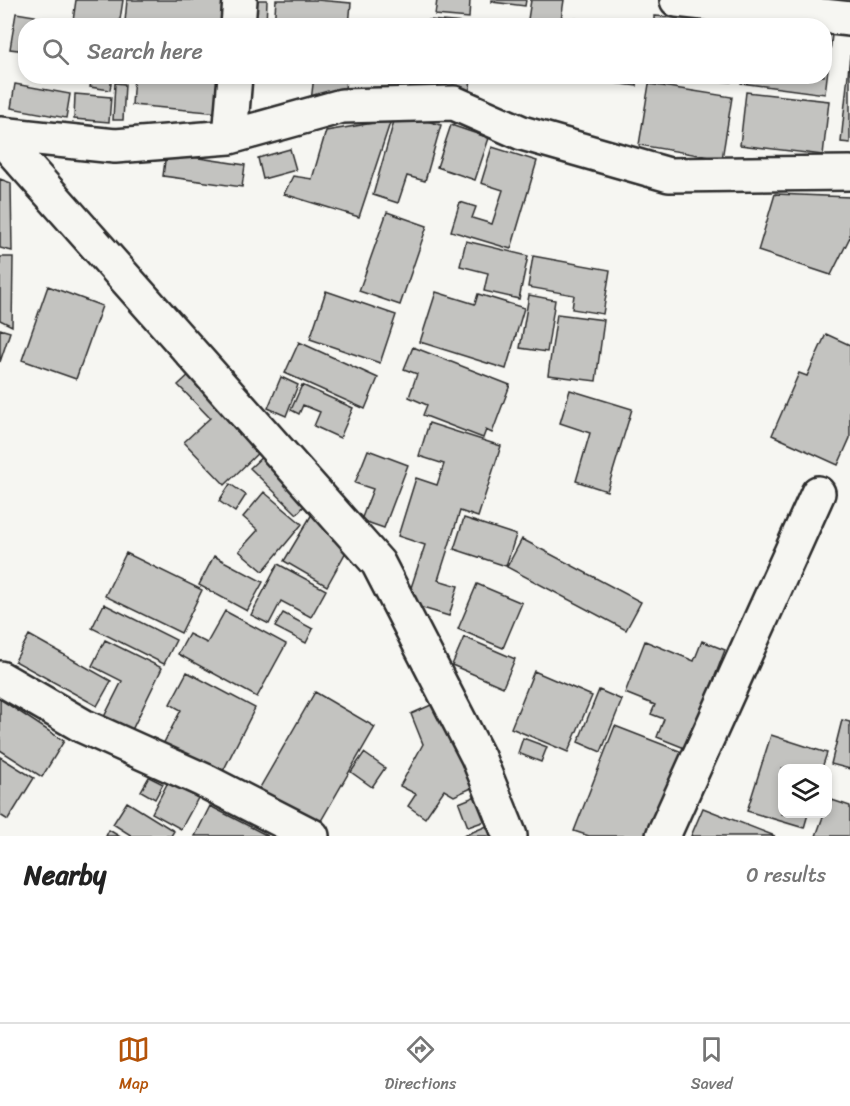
<!DOCTYPE html>
<style>
:root{--surface:#fff;--page:#f6f6f6;--text:#222;--muted:#767676;--line:#e0e0e0;--accent:#b45309}
body{margin:0;font-family:Sriracha,sans-serif;background:var(--page);color:var(--text)}
.controls{position:absolute;right:18px;bottom:18px;display:grid;overflow:hidden;border-radius:12px;box-shadow:0 3px 9px #0003}
.controls button{width:54px;height:54px;display:grid;place-items:center;padding:0;border:0;border-bottom:2px solid var(--line);background:var(--surface);color:var(--text);font:30px sans-serif}
.list{margin:0;padding:0;list-style:none}
h2{display:flex;justify-content:space-between;align-items:center;height:78px;margin:0;padding:0 24px;font-size:26px}
h2 small{font-size:20px;font-weight:400;color:var(--muted)}
.icon{flex:none;width:33px;height:33px;fill:none;stroke:currentColor;stroke-width:2;stroke-linecap:round;stroke-linejoin:round}
.map{position:relative;flex:none;width:850px;height:836px;overflow:hidden}
.search{position:absolute;background:var(--surface);box-shadow:0 3px 9px #0003;left:18px;right:18px;top:18px;height:66px;display:flex;align-items:center;gap:15px;box-sizing:border-box;padding:0 21px;border-radius:24px;color:var(--muted);font-size:22px}
.sheet{height:186px;background:var(--surface)}
nav{display:flex;justify-content:space-around;align-items:center;box-sizing:border-box;height:84px;border-top:2px solid var(--line);background:var(--surface);font-size:16px;color:var(--muted)}
nav a{display:grid;justify-items:center;gap:3px}
nav .on{color:var(--accent)}
.map>svg:first-child{display:block}
.building{fill:#c3c3c0;stroke:#2b2b2b;stroke-width:1.5}
.lines{fill:none;stroke-linecap:round;stroke-linejoin:round}
.minor-casing{stroke:#2b2b2b;stroke-width:38}
.minor{stroke:#f6f6f2;stroke-width:33}
</style>
<div class="map">
<svg width="850" height="836" viewBox="0 0 850 836">
<rect width="100%" height="100%" fill="#f6f6f2"/>
<filter id="ink" filterUnits="userSpaceOnUse"><feTurbulence type="fractalNoise" baseFrequency=".0167" numOctaves="2"/><feDisplacementMap in="SourceGraphic" scale="12" xChannelSelector="R" yChannelSelector="G"/><feConvolveMatrix kernelMatrix="1 2 1 2 8 2 1 2 1" color-interpolation-filters="sRGB"/></filter>
<g filter="url(#ink)">
<path class="building" d="M 76,0 L 123,0 L 119,26 L 94,26 L 73,21 Z
M 127,0 L 228,0 L 225,26 L 160,26 L 125,22 Z
M 245,0 L 267,0 L 266,26 L 243,26 Z
M 276,0 L 317,0 L 351,3 L 349,26 L 274,26 Z
M 437,0 L 470,0 L 469,18 L 435,15 Z
M 492,0 L 526,0 L 525,6 L 492,2 Z
M 531,0 L 564,0 L 560,26 L 527,26 Z
M 16,13 L 35,16 L 33,26 L 26,26 L 26,51 L 10,49 Z
M 654,16 L 736,21 L 735,26 L 654,26 Z
M 568,18 L 604,21 L 604,26 L 567,26 Z
M 429,20 L 476,24 L 475,26 L 429,26 Z
M 613,22 L 643,26 L 613,26 Z
M 824,34 L 832,35 L 825,94 L 741,83 L 742,76 L 824,76 Z
M 850,55 L 850,143 L 841,142 Z
M 92,76 L 112,76 L 110,90 L 90,87 Z
M 134,76 L 223,76 L 220,113 L 132,105 Z
M 314,76 L 346,76 L 344,104 L 311,101 Z
M 424,76 L 471,76 L 469,101 L 422,97 Z
M 607,76 L 638,76 L 637,86 L 606,82 Z
M 650,76 L 732,76 L 731,82 Z
M 115,83 L 125,84 L 123,120 L 113,120 Z
M 15,84 L 70,94 L 66,118 L 11,108 Z
M 649,84 L 732,97 L 722,159 L 639,145 Z
M 746,92 L 829,101 L 823,155 L 740,145 Z
M 75,94 L 111,97 L 109,122 L 74,119 Z
M 398,107 L 423,120 L 441,125 L 425,181 L 407,176 L 398,203 L 373,195 Z
M 391,120 L 359,217 L 284,194 L 293,176 L 312,179 L 326,131 Z
M 451,125 L 489,138 L 475,180 L 437,167 Z
M 492,147 L 537,161 L 511,249 L 451,231 L 460,202 L 476,207 L 472,218 L 492,224 L 503,190 L 481,183 Z
M 290,149 L 296,170 L 263,179 L 258,158 Z
M 166,153 L 245,165 L 242,187 L 163,176 Z
M 0,179 L 11,183 L 12,251 L 0,248 Z
M 775,194 L 850,197 L 850,237 L 831,275 L 758,251 Z
M 387,212 L 427,226 L 400,305 L 359,291 Z
M 466,241 L 528,256 L 519,299 L 484,291 L 488,273 L 460,266 Z
M 533,256 L 610,270 L 603,314 L 572,309 L 574,295 L 528,287 Z
M 0,257 L 13,257 L 12,326 L 0,320 Z
M 48,286 L 102,306 L 76,379 L 22,360 Z
M 326,291 L 396,315 L 380,363 L 310,339 Z
M 436,292 L 475,304 L 478,294 L 524,308 L 506,369 L 420,342 Z
M 529,295 L 555,300 L 547,352 L 520,348 Z
M 557,314 L 604,320 L 596,381 L 548,375 Z
M 0,329 L 10,332 L 0,362 Z
M 826,334 L 850,345 L 850,438 L 838,465 L 772,435 L 799,373 L 807,376 Z
M 299,342 L 378,378 L 365,409 L 285,373 Z
M 413,347 L 510,385 L 492,433 L 486,430 L 483,438 L 423,415 L 427,405 L 409,397 L 417,374 L 404,369 Z
M 192,372 L 264,447 L 225,485 L 184,442 L 210,418 L 178,385 Z
M 281,377 L 298,385 L 286,416 L 268,408 Z
M 302,385 L 353,408 L 340,438 L 314,426 L 320,412 L 303,405 L 299,414 L 291,410 Z
M 570,390 L 632,409 L 607,491 L 576,481 L 590,433 L 560,423 Z
M 429,423 L 501,446 L 478,517 L 460,511 L 438,580 L 458,586 L 449,616 L 406,603 L 425,545 L 398,536 L 416,478 L 437,485 L 444,464 L 419,456 Z
M 368,450 L 408,465 L 384,528 L 361,520 L 373,489 L 355,483 Z
M 267,452 L 312,497 L 297,514 L 250,468 Z
M 230,484 L 246,495 L 235,512 L 219,501 Z
M 264,492 L 302,524 L 263,571 L 239,551 L 258,530 L 243,517 Z
M 315,509 L 338,532 L 333,540 L 348,548 L 327,586 L 284,561 Z
M 464,518 L 516,535 L 506,566 L 454,549 Z
M 522,539 L 641,602 L 626,630 L 507,567 Z
M 126,553 L 202,590 L 181,633 L 105,596 Z
M 214,556 L 263,582 L 247,611 L 199,585 Z
M 278,564 L 326,590 L 311,617 L 281,601 L 269,624 L 251,615 Z
M 477,584 L 522,603 L 503,648 L 458,629 Z
M 104,604 L 176,640 L 164,664 L 92,628 Z
M 225,611 L 286,644 L 257,697 L 178,654 L 189,634 L 207,643 Z
M 283,613 L 313,629 L 306,643 L 275,627 Z
M 29,635 L 111,681 L 97,706 L 15,661 Z
M 464,637 L 515,659 L 503,687 L 452,665 Z
M 105,640 L 162,668 L 131,732 L 103,719 L 122,681 L 92,666 Z
M 645,641 L 694,661 L 702,641 L 725,650 L 687,749 L 657,737 L 664,719 L 651,714 L 655,705 L 625,693 Z
M 534,671 L 592,696 L 568,752 L 511,728 Z
M 187,672 L 255,708 L 217,783 L 159,752 L 181,710 L 170,704 Z
M 599,690 L 622,700 L 601,752 L 578,742 Z
M 315,692 L 375,727 L 318,826 L 258,791 Z
M 0,699 L 64,741 L 42,777 L 0,750 Z
M 440,701 L 476,786 L 454,796 L 444,790 L 425,818 L 408,806 L 416,794 L 400,786 L 423,744 L 411,714 Z
M 842,720 L 850,722 L 850,769 L 831,764 Z
M 615,726 L 682,752 L 650,836 L 589,836 L 574,831 Z
M 771,735 L 827,753 L 822,768 L 782,768 L 782,814 L 808,814 L 804,828 L 747,811 Z
M 523,738 L 547,747 L 541,762 L 518,753 Z
M 364,753 L 385,768 L 372,787 L 351,772 Z
M 0,757 L 34,778 L 8,820 L 0,815 Z
M 149,777 L 163,784 L 155,799 L 141,791 Z
M 168,782 L 198,798 L 181,829 L 152,813 Z
M 481,794 L 491,819 L 468,827 L 459,803 Z
M 829,799 L 850,806 L 850,836 L 816,836 L 824,814 L 828,814 Z
M 127,802 L 174,831 L 171,836 L 132,836 L 113,824 Z
M 210,806 L 268,836 L 195,836 Z
M 703,808 L 775,836 L 691,836 Z
M 494,823 L 499,836 L 463,836 Z
M 109,830 L 119,836 L 106,836 Z"/>
<g class="lines">
<g class="minor-casing">
<path id="minor" d="M 677,0 L 850,19
M 238,26 L 240,0
M 0,134 L 115,146 L 230,137 L 342,106 L 454,103 L 522,133 L 669,175 L 850,173
M 0,137 L 378,563 L 478,757 L 510,836
M 230,137 L 235,76
M 0,678 L 83,726 L 203,780 L 312,836
M 663,836 L 818,493"/>
</g>
<use href="#minor" class="minor"/>
</g>
</g>
</svg>
<div class="controls">
<button><svg class="icon" aria-label="layers" viewBox="0 0 24 24"><path d="M12 4l9 5-9 5-9-5zM3 14l9 5 9-5"/></svg></button>
</div>
<div class="search"><svg class="icon" aria-label="search" viewBox="0 0 24 24"><circle cx="10" cy="10" r="6"/><path d="M15 15l6 6"/></svg>Search here</div>
</div>
<section class="sheet">
<h2>Nearby<small>0 results</small></h2>
<ul class="list">
</ul>
</section>
<nav>
<a class="on"><svg class="icon" aria-label="map" viewBox="0 0 24 24"><path d="M3 6l6-2 6 2 6-2v14l-6 2-6-2-6 2zM9 4v14M15 6v14"/></svg>Map</a>
<a><svg class="icon" aria-label="directions" viewBox="0 0 24 24"><path d="M12 3l9 9-9 9-9-9zM9 14v-3h6M13 9l2 2-2 2"/></svg>Directions</a>
<a><svg class="icon" aria-label="saved" viewBox="0 0 24 24"><path d="M7 4h10v16l-5-4-5 4z"/></svg>Saved</a>
</nav>
